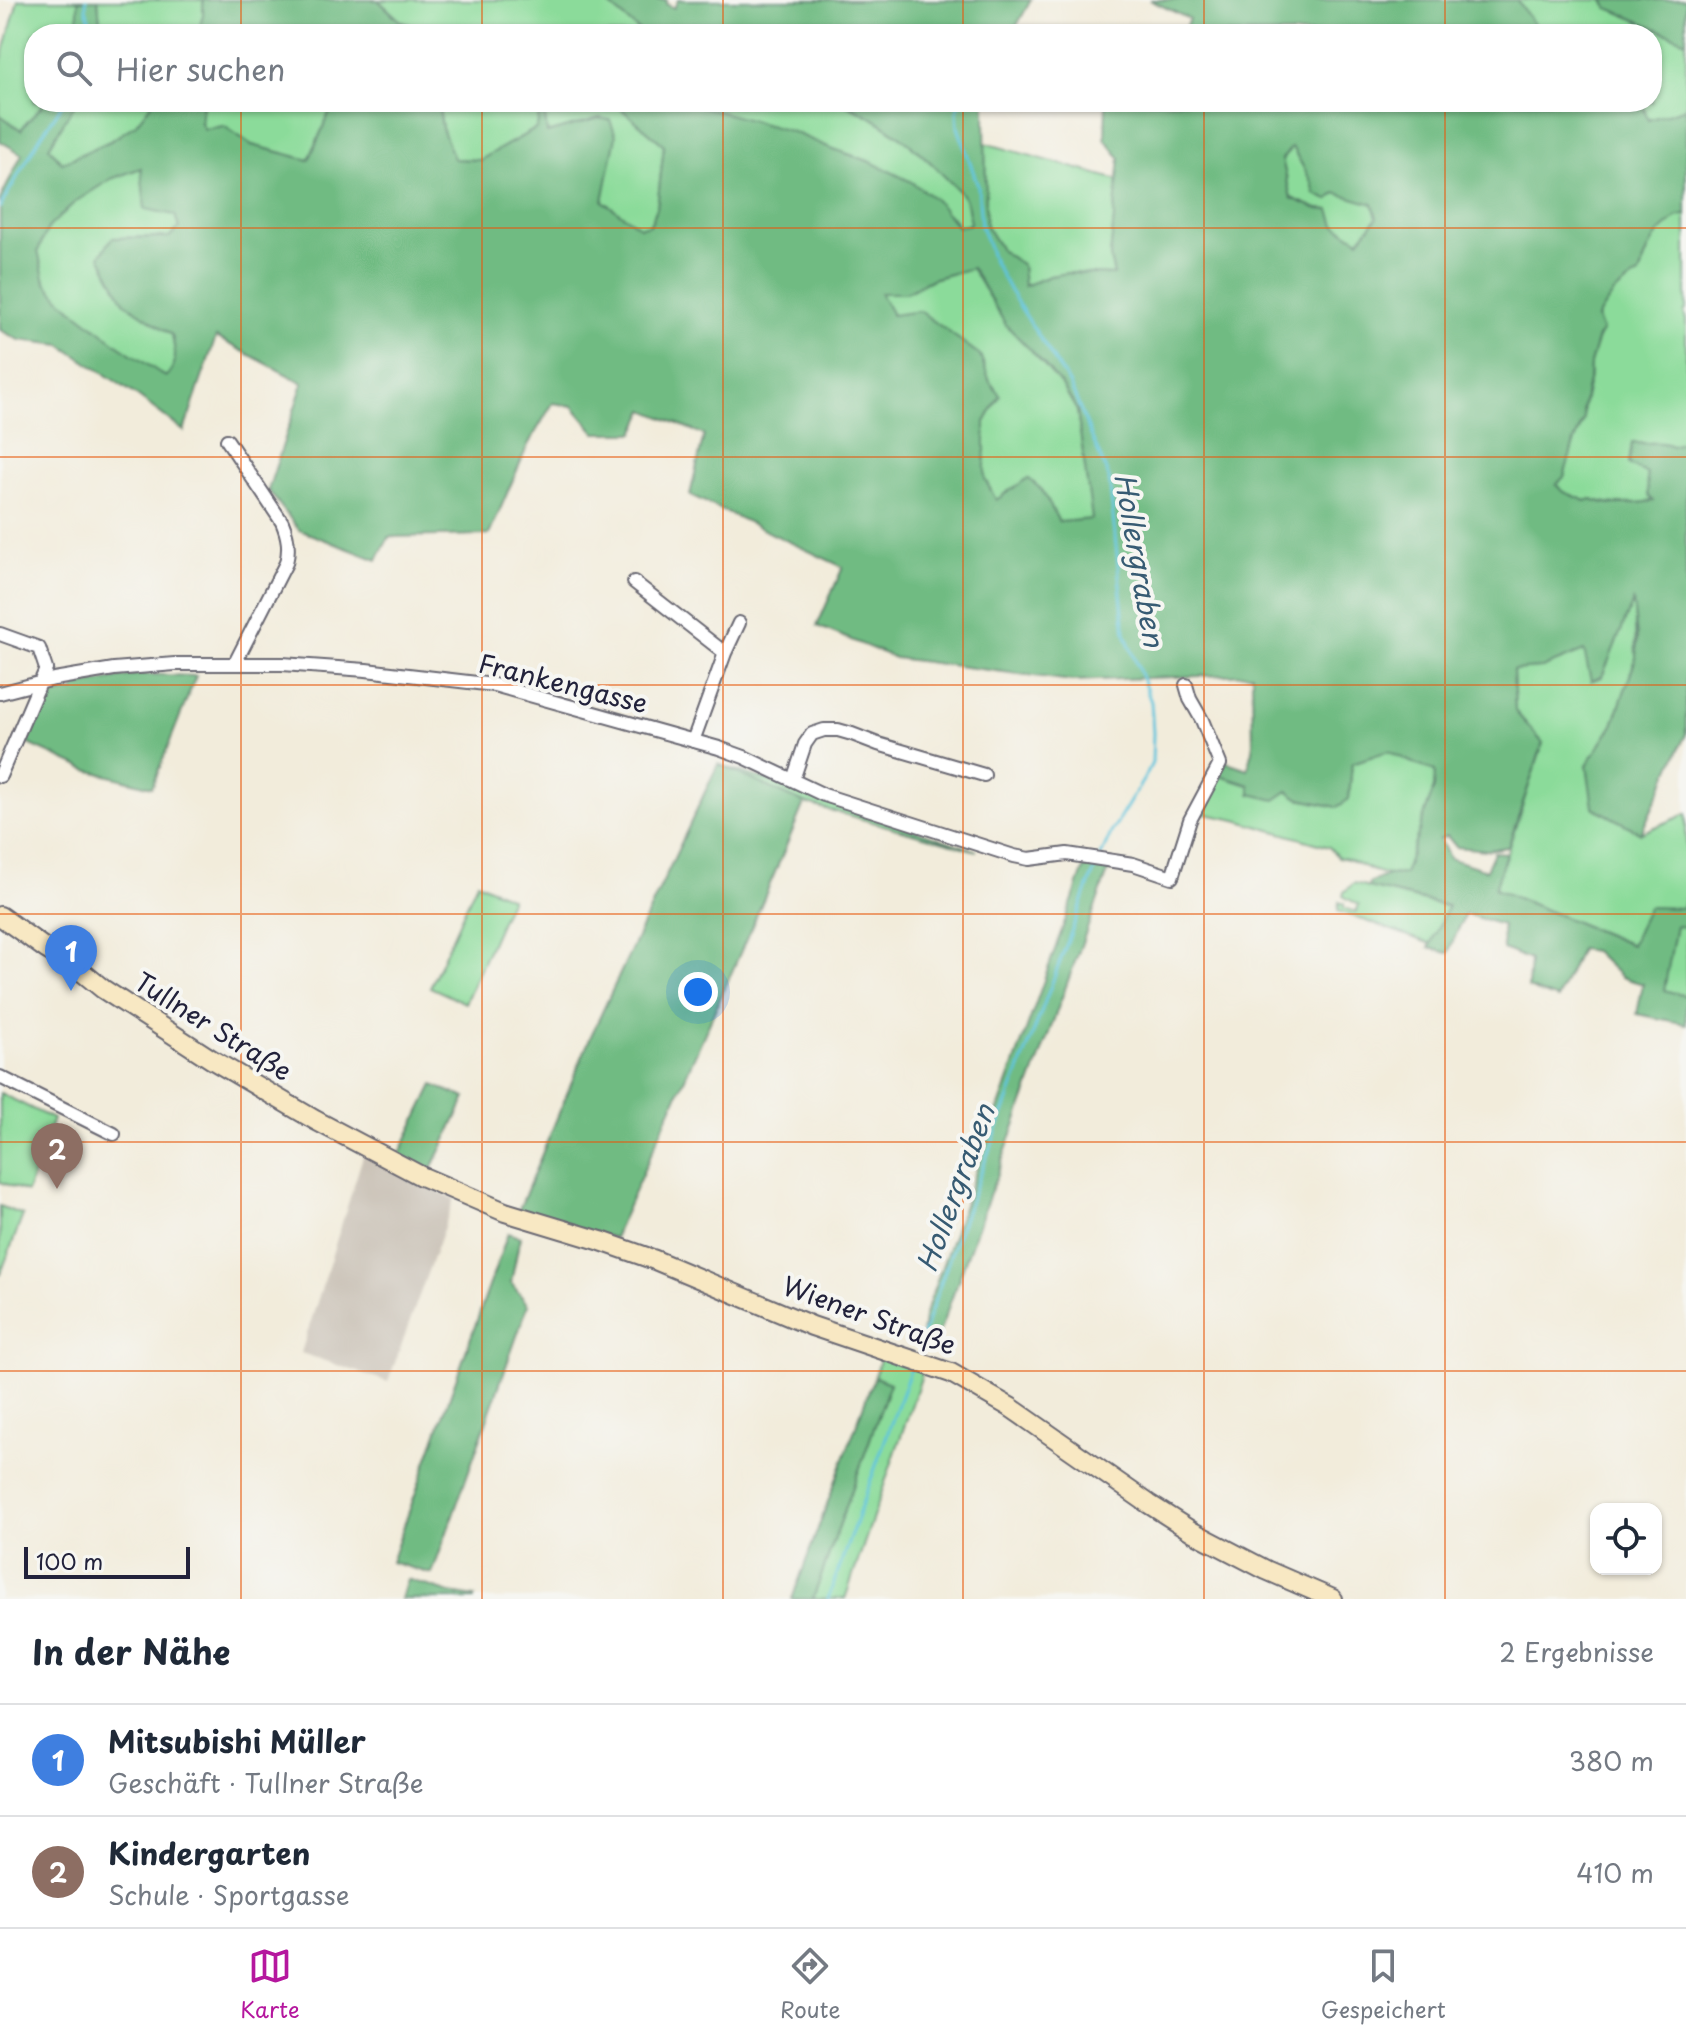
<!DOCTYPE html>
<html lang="de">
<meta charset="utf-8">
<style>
:root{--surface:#fff;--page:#f2f2f3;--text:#1f2937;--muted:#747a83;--line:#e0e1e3;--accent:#b5179e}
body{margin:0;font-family:"Playpen Sans",sans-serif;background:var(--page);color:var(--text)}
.controls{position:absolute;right:24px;bottom:24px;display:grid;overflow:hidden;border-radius:16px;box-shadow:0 2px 6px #0004}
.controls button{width:72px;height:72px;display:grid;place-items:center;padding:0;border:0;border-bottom:2px solid var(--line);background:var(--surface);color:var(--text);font:40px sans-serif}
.scale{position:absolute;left:24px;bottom:20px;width:166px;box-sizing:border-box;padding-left:8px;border:4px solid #22223b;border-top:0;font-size:22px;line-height:28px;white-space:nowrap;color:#22223b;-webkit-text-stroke:6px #f6f6f2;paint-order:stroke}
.you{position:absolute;left:698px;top:992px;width:28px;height:28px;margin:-20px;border:6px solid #fff;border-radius:50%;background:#1a73e8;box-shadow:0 0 0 12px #1a73e833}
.badge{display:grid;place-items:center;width:52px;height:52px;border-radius:50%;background:var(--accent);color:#fff;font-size:26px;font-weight:700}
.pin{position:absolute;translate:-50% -66px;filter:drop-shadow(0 2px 4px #0008)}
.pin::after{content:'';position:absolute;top:42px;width:28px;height:24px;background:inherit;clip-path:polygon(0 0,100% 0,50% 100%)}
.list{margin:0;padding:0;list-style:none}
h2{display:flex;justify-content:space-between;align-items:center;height:104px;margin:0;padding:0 32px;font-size:34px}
h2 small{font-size:26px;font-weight:400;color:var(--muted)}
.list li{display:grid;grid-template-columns:52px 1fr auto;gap:24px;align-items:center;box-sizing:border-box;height:112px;padding:0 32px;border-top:2px solid var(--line)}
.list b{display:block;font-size:30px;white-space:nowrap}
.list p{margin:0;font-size:26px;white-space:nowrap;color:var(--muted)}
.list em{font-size:26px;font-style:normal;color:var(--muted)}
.icon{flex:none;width:44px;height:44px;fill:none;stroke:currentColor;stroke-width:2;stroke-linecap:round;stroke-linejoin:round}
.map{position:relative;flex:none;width:1686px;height:1599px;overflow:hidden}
.search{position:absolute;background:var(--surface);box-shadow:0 2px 6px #0004;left:24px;right:24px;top:24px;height:88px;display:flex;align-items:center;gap:20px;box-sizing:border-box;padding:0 28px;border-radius:32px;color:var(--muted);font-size:30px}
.sheet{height:328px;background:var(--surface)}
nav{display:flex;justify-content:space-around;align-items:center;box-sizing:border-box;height:112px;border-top:2px solid var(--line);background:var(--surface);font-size:22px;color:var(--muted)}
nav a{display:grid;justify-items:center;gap:4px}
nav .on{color:var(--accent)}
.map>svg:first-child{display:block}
.industrial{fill:#cbc3b8}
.green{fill:#8bdb9a;stroke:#567e6a;stroke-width:2}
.forest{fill:#70bb82;stroke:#496e5e;stroke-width:2;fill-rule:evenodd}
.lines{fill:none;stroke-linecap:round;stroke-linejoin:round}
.stream{stroke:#5ec4dc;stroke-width:3}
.minor-casing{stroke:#6b6973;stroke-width:16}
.secondary-casing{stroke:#6b6973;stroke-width:22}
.minor{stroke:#fff;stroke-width:12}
.secondary{stroke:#f8e8c3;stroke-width:18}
.grid{fill:none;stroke:#e8590c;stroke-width:2;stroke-opacity:0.55}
.labels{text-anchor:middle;stroke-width:8;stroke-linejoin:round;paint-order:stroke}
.street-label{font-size:26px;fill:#22223b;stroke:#f6f6f2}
.water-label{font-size:28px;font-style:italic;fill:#375b73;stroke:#f6f6f2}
</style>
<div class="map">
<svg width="1686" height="1599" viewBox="0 0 1686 1599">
<rect width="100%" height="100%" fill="#f6f6f2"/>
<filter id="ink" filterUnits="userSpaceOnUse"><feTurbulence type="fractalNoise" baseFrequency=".0125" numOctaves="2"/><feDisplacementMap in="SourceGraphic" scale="16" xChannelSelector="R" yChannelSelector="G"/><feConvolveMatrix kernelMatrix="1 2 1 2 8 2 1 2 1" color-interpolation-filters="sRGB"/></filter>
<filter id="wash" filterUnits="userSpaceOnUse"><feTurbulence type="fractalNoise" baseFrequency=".006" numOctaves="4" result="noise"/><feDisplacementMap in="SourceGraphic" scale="32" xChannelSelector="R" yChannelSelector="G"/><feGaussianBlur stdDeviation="1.8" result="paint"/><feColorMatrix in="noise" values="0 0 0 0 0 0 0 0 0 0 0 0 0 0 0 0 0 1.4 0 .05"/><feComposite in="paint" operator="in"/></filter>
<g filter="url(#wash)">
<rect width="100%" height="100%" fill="#f2ecdb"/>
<path class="industrial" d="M 364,1153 L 454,1199 L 388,1382 L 301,1353 Z"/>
<path class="green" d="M 18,0 L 78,0 L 78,20 L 75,34 L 34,34 L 34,102 L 44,102 C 38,113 28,119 21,130 L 0,115 L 0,66 Z
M 98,0 L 203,0 L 203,15 L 198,34 L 101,34 Z
M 378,0 L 604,0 L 643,34 L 433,34 L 424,29 L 402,22 Z
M 1519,0 L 1604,0 L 1608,8 L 1686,41 L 1686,108 L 1648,120 L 1642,102 L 1652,102 L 1652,34 L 1542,34 L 1538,31 L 1519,3 Z
M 76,102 L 153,102 L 135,125 L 110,141 L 62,163 L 49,147 Z
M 203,102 L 334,102 L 309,160 L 252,145 L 224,126 L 204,129 L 201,123 Z
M 438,102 L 613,102 L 664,145 L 657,208 L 650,225 L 640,228 L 603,201 L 608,171 L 570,127 L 546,133 L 537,128 L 480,160 L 454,159 L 442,128 Z
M 685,102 L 841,102 C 881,119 918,148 949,180 C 954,186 961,192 965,199 C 969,207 969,215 970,224 L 958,227 L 952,217 L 871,162 L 759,123 Z
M 985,143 L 1118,180 L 1110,257 L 1114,275 L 1067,273 L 1050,276 L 1023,286 L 1022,265 L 1002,251 L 986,226 Z
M 1292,147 L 1312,183 L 1315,194 L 1336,193 L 1374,204 L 1378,218 L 1359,240 L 1335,225 L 1329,210 L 1318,209 L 1291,198 L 1282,159 Z
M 141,168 L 175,215 L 180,228 L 169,237 L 112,238 L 124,302 L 172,335 C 175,351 179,365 165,377 C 138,359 57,308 45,280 C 42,274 37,257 38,250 C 42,223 88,189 112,178 C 121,174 131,171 141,168 Z
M 1681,214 L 1686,215 L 1686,309 L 1684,313 L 1686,320 L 1686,441 L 1672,446 C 1660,440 1645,445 1632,444 L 1629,464 L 1648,474 L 1648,485 L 1655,501 C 1634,504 1612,507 1592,499 L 1586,501 L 1564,492 L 1556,484 L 1559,482 L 1584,419 C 1582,406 1586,394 1589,382 C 1591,375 1589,368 1590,362 C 1593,353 1596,340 1602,332 L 1597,318 C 1611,295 1616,289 1639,275 C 1650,245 1652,232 1681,214 Z
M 971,268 L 1006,325 L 1041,361 L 1063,387 L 1077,411 L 1093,519 L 1059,523 L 1042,490 L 1008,491 L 996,501 L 985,479 L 985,422 L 1000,395 L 990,382 L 980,355 L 892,315 L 879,292 L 906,293 L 932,279 Z
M 1634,600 L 1636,658 L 1613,725 L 1587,765 L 1641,833 L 1686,814 L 1686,895 L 1679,917 L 1632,945 L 1495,889 L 1543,743 L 1515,711 L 1513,669 L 1542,668 L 1584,651 Z
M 1388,751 L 1417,765 L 1436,770 L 1434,788 L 1404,874 L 1387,875 L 1371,870 L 1348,859 L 1338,857 L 1329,847 L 1236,820 L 1196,812 L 1217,775 L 1251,786 L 1250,793 L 1288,791 L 1300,799 L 1337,807 L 1349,799 L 1352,763 Z
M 718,764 L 977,851 L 804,803 Z
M 477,882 L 511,898 L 465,1003 L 430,987 Z
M 1354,883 L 1448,907 L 1431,944 L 1338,911 L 1339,902 L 1344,904 L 1344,908 L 1356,912 L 1359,905 L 1343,896 L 1344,892 Z
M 1676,925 L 1686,927 L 1686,996 L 1663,991 Z
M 0,1093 L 53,1119 L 27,1192 L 0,1182 Z
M 0,1206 L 23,1215 L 0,1276 Z
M 882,1355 L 924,1369 L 845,1599 L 813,1599 L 890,1383 L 874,1377 Z"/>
<path class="forest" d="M 78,0 L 98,0 L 101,34 L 75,34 L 78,20 Z
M 203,0 L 378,0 L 401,22 L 424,29 L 433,34 L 198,34 L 203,15 Z
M 604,0 L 667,0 L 666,4 L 674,8 L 678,0 L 1031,0 L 1012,34 L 643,34 Z
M 1150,0 L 1519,0 L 1519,3 L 1538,30 L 1542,34 L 1172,34 L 1173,31 L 1184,30 L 1189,19 Z
M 1604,0 L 1686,0 L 1686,41 L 1608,8 Z
M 44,102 L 76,102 L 49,147 L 62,163 L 110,141 L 135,125 L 153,102 L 203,102 L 201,123 L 204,129 L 224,126 L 252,145 L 309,160 L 334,102 L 438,102 L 442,128 L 454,159 L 480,160 L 537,128 L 539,113 L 545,115 L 547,133 L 599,118 L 610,120 L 616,136 L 603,201 L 640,227 L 650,225 L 657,208 L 664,145 L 613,102 L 685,102 L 793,132 L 833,149 L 871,162 L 910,181 L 935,199 L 958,227 L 970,224 C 969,215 969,207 965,199 C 961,192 954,186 948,180 C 918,148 881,119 841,102 L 985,102 L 986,226 L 1002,251 L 1022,265 L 1024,286 L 1050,276 L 1067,273 L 1114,275 L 1110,257 L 1120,158 L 1105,139 L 1106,102 L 1642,102 L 1648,120 L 1686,108 L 1686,215 C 1677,215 1676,218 1669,224 C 1650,239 1647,253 1639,275 C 1616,289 1611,295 1597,318 L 1602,332 L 1598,337 L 1590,364 L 1589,382 L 1586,389 L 1583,409 L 1584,419 L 1575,439 L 1564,477 L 1556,485 L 1564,492 L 1586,501 L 1591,499 C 1611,507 1633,504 1653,501 L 1648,495 L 1647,474 C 1641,470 1635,469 1629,464 L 1632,443 C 1645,444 1660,440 1672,446 L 1686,441 L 1686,734 L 1641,833 L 1593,807 L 1587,765 L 1613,725 L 1636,658 L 1637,637 L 1633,602 L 1602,677 L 1591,681 L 1584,651 L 1542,668 L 1513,670 L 1515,711 L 1543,743 L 1508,847 L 1487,850 L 1456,847 L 1447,836 L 1440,839 L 1449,858 L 1486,870 L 1494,852 L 1506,853 L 1495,889 L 1631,945 L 1648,907 L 1686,908 L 1686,927 L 1676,926 L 1664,990 L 1686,996 L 1686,1024 L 1637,1014 L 1643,984 L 1621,977 L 1594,951 L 1580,949 L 1557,999 L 1528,988 L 1530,960 L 1503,949 L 1502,925 L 1465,914 L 1448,953 L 1429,948 L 1448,906 L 1368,887 L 1369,883 L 1387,875 L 1404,874 L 1434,788 L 1435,771 L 1417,765 L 1388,751 L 1352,763 L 1349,799 L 1337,807 L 1300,799 L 1288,791 L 1275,800 L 1250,794 L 1250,785 L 1217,775 L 1224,761 L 1248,769 L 1253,750 L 1252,674 L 1072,681 L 895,658 L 817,626 L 843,567 L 690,495 L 704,435 L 645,410 L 634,433 L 596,433 L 573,406 L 553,403 L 528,445 L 489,535 L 389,537 L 377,560 L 299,530 L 268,490 L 303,383 L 216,337 L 184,431 L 136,395 L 61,345 L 19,340 L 0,330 L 0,200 L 22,154 L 0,141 L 0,115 L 21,130 C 28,119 38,113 44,102 ZM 1292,147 L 1312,183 L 1315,194 L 1328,200 L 1336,193 L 1373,204 L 1377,218 L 1359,240 L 1335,225 L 1330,210 L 1318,209 L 1291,198 L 1282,159 ZM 141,168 L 145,209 L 175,215 L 179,228 L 169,237 L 112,238 L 100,256 L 124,302 L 172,335 C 175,351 179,365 166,377 L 118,345 L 63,302 L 45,282 L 38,251 L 48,228 L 75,202 L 111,179 ZM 972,268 L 1006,325 L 1041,361 L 1063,387 L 1077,410 L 1092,519 L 1059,522 L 1042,490 L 1028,478 L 996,500 L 985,479 L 985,422 L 1000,395 L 990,382 L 980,355 L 920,311 L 892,315 L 880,293 L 906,293 L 932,279 Z
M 139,674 L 196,676 L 152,787 L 87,770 L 22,741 L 39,697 L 75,691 L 75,686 Z
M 718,764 L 804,803 C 744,950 677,1093 614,1238 L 518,1212 L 590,1038 Z
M 1085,865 L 1109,869 L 932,1352 L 921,1346 L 924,1317 Z
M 433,1085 L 466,1098 L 430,1173 L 397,1159 Z
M 508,1233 L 520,1237 L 511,1283 L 528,1305 L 432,1574 L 391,1562 Z
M 874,1377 L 890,1383 L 813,1599 L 792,1599 Z
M 407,1579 L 450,1593 L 475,1597 L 474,1599 L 401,1599 Z"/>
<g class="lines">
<path class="stream" d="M 86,0 L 86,9 L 93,30 L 92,34
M 1000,34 L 1001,32
M 959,102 L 957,112 L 958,127 L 978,186 L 981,226 L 994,262 L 1010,291 L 1070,385 L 1109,478 L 1125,633 L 1151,702 L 1153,733 L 1152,763 L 1145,777 L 1112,831 L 1101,856
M 0,207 L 41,136 L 64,102
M 919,1346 L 957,1236 L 1097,863
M 828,1599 L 911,1368"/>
</g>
</g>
<g filter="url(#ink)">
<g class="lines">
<g class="minor-casing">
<path id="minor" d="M 227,440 L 282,522 C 288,536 290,548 286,563 L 235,663
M 634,582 L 725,653
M 0,634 L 39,648 L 46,669 L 0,776
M 0,693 L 54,679 L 114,669 L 175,664 L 282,664 L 366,670 L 494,685 L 719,748 L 744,757 L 824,795 L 1014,856 L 1029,859 L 1067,854 L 1133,864 L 1172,877 L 1190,820 L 1220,764 L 1202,720 L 1190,699 L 1186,685
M 693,741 L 725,653 L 739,623
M 793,780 L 805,744 L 812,734 L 824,730 L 838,730 L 852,734 L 878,744 L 984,775
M 0,1077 L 114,1134"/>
</g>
<g class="secondary-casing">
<path id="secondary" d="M 0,916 L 46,949 L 76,967 L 103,989 L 211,1059 L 315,1120 L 421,1176 L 505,1212 L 601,1241 L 655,1260 L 812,1326 L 951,1373 L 1010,1407 L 1149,1504 L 1193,1532 L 1266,1570 L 1333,1599"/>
</g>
<use href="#minor" class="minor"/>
<use href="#secondary" class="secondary"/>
</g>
</g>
<path class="grid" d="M 241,0 L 241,34M 482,0 L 482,34M 723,0 L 723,34M 963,0 L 963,34M 1204,0 L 1204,34M 1445,0 L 1445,34M 241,102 L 241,1599M 482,102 L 482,1599M 723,102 L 723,1599M 963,102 L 963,1599M 1204,102 L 1204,1599M 1445,102 L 1445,1599M 0,228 L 1686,228M 0,457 L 1686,457M 0,685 L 1686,685M 0,914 L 1686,914M 0,1142 L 1686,1142M 0,1371 L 1686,1371"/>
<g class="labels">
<g class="street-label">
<text transform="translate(563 684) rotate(14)" y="9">Frankengasse</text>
<text transform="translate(213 1027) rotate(32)" y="9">Tullner Straße</text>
<text transform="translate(869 1316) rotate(20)" y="9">Wiener Straße</text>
</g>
<g class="water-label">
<text transform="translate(1139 560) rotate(80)" y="10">Hollergraben</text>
<text transform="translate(956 1188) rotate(-70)" y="10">Hollergraben</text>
</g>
</g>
</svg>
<div class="controls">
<button><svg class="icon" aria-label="locate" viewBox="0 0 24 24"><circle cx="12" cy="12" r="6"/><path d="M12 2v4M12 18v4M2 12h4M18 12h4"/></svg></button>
</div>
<div class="scale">100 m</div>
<div class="you"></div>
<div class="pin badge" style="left:71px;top:991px;background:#3f7fe0">1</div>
<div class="pin badge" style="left:57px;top:1189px;background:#8d6e63">2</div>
<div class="search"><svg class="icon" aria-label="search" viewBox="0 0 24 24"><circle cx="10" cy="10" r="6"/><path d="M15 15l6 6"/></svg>Hier suchen</div>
</div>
<section class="sheet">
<h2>In der Nähe<small>2 Ergebnisse</small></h2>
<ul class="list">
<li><span class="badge" style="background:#3f7fe0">1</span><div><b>Mitsubishi Müller</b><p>Geschäft · Tullner Straße</p></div><em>380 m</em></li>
<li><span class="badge" style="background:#8d6e63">2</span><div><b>Kindergarten</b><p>Schule · Sportgasse</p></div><em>410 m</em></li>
</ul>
</section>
<nav>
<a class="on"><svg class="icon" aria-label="map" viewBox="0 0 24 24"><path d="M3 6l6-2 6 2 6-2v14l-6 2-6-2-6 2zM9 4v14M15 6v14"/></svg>Karte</a>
<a><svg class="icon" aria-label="directions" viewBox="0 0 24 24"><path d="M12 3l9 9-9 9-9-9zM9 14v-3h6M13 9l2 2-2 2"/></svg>Route</a>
<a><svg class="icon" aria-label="saved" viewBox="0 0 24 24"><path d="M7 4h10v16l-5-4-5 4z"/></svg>Gespeichert</a>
</nav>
